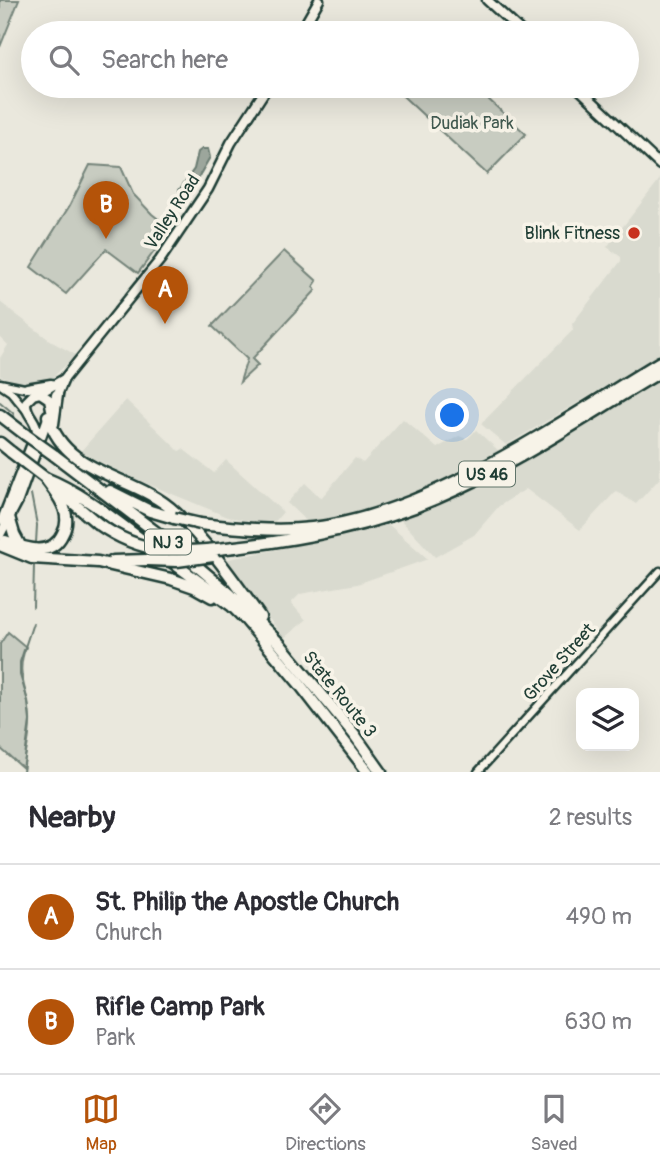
<!DOCTYPE html>
<style>
:root{--surface:#fff;--page:#f7f7f7;--text:#2b2b33;--muted:#7c7c81;--line:#e1e1e2;--accent:#b45309}
body{margin:0;font-family:Pangolin,sans-serif;background:var(--page);color:var(--text)}
.controls{position:absolute;right:21px;bottom:21px;display:grid;overflow:hidden;border-radius:14px;box-shadow:0 7px 28px #0002}
.controls button{width:63px;height:63px;display:grid;place-items:center;padding:0;border:0;border-bottom:2px solid var(--line);background:var(--surface);color:var(--text);font:35px sans-serif}
.you{position:absolute;left:453px;top:416px;width:24px;height:24px;margin:-18px;border:5px solid #fff;border-radius:50%;background:#1a73e8;box-shadow:0 0 0 10px #1a73e833}
.badge{display:grid;place-items:center;width:46px;height:46px;border-radius:50%;background:var(--accent);color:#fff;font-size:23px;font-weight:700}
.pin{position:absolute;translate:-50% -58px;filter:drop-shadow(0 2px 4px #0008)}
.pin::after{content:'';position:absolute;top:37px;width:24px;height:21px;background:inherit;clip-path:polygon(0 0,100% 0,50% 100%)}
.list{margin:0;padding:0;list-style:none}
h2{display:flex;justify-content:space-between;align-items:center;height:91px;margin:0;padding:0 28px;font-size:30px}
h2 small{font-size:23px;font-weight:400;color:var(--muted)}
.list li{display:grid;grid-template-columns:46px 1fr auto;gap:21px;align-items:center;box-sizing:border-box;height:105px;padding:0 28px;border-top:2px solid var(--line)}
.list b{display:block;font-size:26px;white-space:nowrap}
.list p{margin:0;font-size:23px;white-space:nowrap;color:var(--muted)}
.list em{font-size:23px;font-style:normal;color:var(--muted)}
.icon{flex:none;width:38px;height:38px;fill:none;stroke:currentColor;stroke-width:2;stroke-linecap:round;stroke-linejoin:round}
.map{position:relative;flex:none;width:660px;height:772px;overflow:hidden}
.search{position:absolute;background:var(--surface);box-shadow:0 7px 28px #0002;left:21px;right:21px;top:21px;height:77px;display:flex;align-items:center;gap:18px;box-sizing:border-box;padding:0 24px;border-radius:38px;color:var(--muted);font-size:26px}
.sheet{height:301px;background:var(--surface)}
nav{display:flex;justify-content:space-around;align-items:center;box-sizing:border-box;height:98px;border-top:2px solid var(--line);background:var(--surface);font-size:19px;color:var(--muted)}
nav a{display:grid;justify-items:center;gap:4px}
nav .on{color:var(--accent)}
.map>svg:first-child{display:block}
.built{fill:#d9dacf}
.green{fill:#c8ccc1;stroke:#74847a;stroke-width:2}
.water{fill:#9ca69c;stroke:#6a7c72;stroke-width:2}
.lines{fill:none;stroke-linecap:round;stroke-linejoin:round}
.stream{stroke:#6a7c72;stroke-width:2}
.minor-casing{stroke:#1f3d34;stroke-width:11}
.major-casing{stroke:#1f3d34;stroke-width:13}
.highway-casing{stroke:#1f3d34;stroke-width:15}
.minor{stroke:#f7f3e8;stroke-width:6}
.major{stroke:#f7f3e8;stroke-width:8}
.highway{stroke:#f7f3e8;stroke-width:10}
.highway-bridge-casing{stroke:#1f3d34;stroke-width:15;stroke-linecap:butt}
.highway-bridge{stroke:#f7f3e8;stroke-width:10}
.poi-dot{fill:#c8321e;stroke:#f7f3e8;stroke-width:2.5}
.labels{text-anchor:middle;stroke-width:7;stroke-linejoin:round;paint-order:stroke}
.shield{fill:#f7f3e8;stroke:#60746a;stroke-width:2}
.shield-label{font-size:16px;font-weight:bold;fill:#1f3d34}
.park-label{font-size:18px;fill:#415a50;stroke:#f7f3e8}
.street-label{font-size:18px;fill:#1f3d34;stroke:#f7f3e8}
.poi-label{font-size:18px;fill:#1f3d34;stroke:#f7f3e8;text-anchor:end}
</style>
<div class="map">
<svg width="660" height="772" viewBox="0 0 660 772">
<rect width="100%" height="100%" fill="#eae8dd"/>
<filter id="ink" filterUnits="userSpaceOnUse"><feTurbulence type="fractalNoise" baseFrequency=".0143" numOctaves="2"/><feDisplacementMap in="SourceGraphic" scale="14" xChannelSelector="R" yChannelSelector="G"/><feConvolveMatrix kernelMatrix="1 2 1 2 8 2 1 2 1" color-interpolation-filters="sRGB"/></filter>
<g filter="url(#ink)">
<path class="built" d="M 660,179 L 660,354 L 506,445 L 481,424 L 573,330 L 572,324 L 621,261 L 621,257 L 607,247 Z
M 0,302 L 52,342 L 76,355 L 49,381 L 26,384 L 0,376 L 0,358 L 8,345 L 0,337 Z
M 660,379 L 660,478 L 636,504 L 616,491 L 580,530 L 526,489 L 499,506 L 474,535 L 435,557 L 399,518 L 478,484 Z
M 126,400 L 179,451 L 183,449 L 214,473 L 226,460 L 283,512 L 272,525 L 228,517 L 136,479 L 80,452 Z
M 403,419 L 437,448 L 459,436 L 467,439 L 476,430 L 500,452 L 441,482 L 401,498 L 348,515 L 307,522 L 287,503 L 305,483 L 321,498 L 355,458 L 363,463 Z
M 388,524 L 428,559 L 357,584 L 300,594 L 291,603 L 306,620 L 284,638 L 224,560 L 320,541 Z"/>
<path class="green" d="M 0,0 L 19,0 L 0,47 Z
M 392,86 L 428,86 L 435,93 L 442,86 L 474,86 L 526,134 L 487,174 Z
M 90,165 L 121,167 L 133,194 L 152,214 L 171,229 L 138,273 L 106,249 L 66,294 L 31,267 L 70,205 Z
M 284,251 L 317,281 L 313,287 L 316,290 L 252,359 L 258,365 L 240,382 L 247,359 L 212,326 Z
M 8,632 L 26,647 C 14,675 29,690 30,718 C 31,734 26,752 23,768 L 0,748 L 0,644 Z"/>
<path class="water" d="M 202,149 L 208,149 L 210,157 L 188,195 L 184,197 L 179,194 L 179,190 L 194,169 L 198,152 Z"/>
<g class="lines">
<path class="stream" d="M 0,402 L 13,413 L 16,421
M 31,494 L 37,525 L 36,543
M 33,607 L 34,565
M 23,772 L 30,721 L 28,701 L 20,675 L 20,662 L 33,623"/>
<g class="minor-casing">
<path id="minor" d="M 0,383 L 29,389
M 2,386 L 11,392 L 26,410
M 478,772 L 660,571"/>
</g>
<g class="major-casing">
<path id="major" d="M 487,0 L 523,33
M 300,33 L 319,0
M 576,86 L 660,165
M 27,388 L 51,384
M 40,393 L 64,379
M 55,400 L 64,379 L 160,260 L 208,189 L 231,143 L 268,86
M 2,520 L 37,431 C 36,419 25,414 26,402 L 33,395 L 40,393 L 49,399 L 51,409
M 0,535 L 18,501 L 49,415"/>
</g>
<g class="highway-casing">
<path id="highway" d="M 0,415 L 26,435
M 48,416 C 65,477 136,474 176,513 C 208,543 235,582 260,617
M 53,424 L 57,395
M 0,443 L 11,452
M 54,455 L 165,539 L 230,594 L 279,643 L 354,734 L 381,772
M 45,478 C 85,494 118,523 153,548
M 58,490 L 97,523
M 110,491 L 150,511 L 174,518
M 9,517 L 14,534 L 21,547
M 200,524 C 236,528 275,532 312,528 C 429,515 560,422 660,362
M 5,541 C 26,549 52,558 63,533 C 67,526 67,519 65,511 C 62,499 53,489 45,478
M 0,545 L 32,558 L 98,562 L 171,579 L 194,587 L 212,597
M 235,547 C 304,539 372,526 437,498 C 515,465 587,415 660,372
M 168,559 L 232,606 L 246,620 L 298,682 L 368,772
M 113,561 L 147,560"/>
</g>
<use href="#minor" class="minor"/>
<use href="#major" class="major"/>
<use href="#highway" class="highway"/>
<g class="highway-bridge-casing">
<path id="highway-bridge" d="M 26,435 L 54,455
M 11,452 L 45,478
M 174,518 L 200,524
M 97,523 C 143,556 181,554 235,547
M 147,560 L 177,561 L 213,556"/>
</g>
<use href="#highway-bridge" class="highway-bridge"/>
</g>
</g>
<circle class="poi-dot" cx="634" cy="233" r="7"/>
<g class="labels">
<g class="shield">
<rect x="459" y="461.5" width="56" height="25" rx="5"/>
<rect x="145" y="529.5" width="46" height="25" rx="5"/>
</g>
<g class="shield-label">
<text x="487" y="480">US 46</text>
<text x="168" y="548">NJ 3</text>
</g>
<g class="park-label">
<text x="472" y="129">Dudiak Park</text>
</g>
<g class="street-label">
<text transform="translate(172 212) rotate(-57)" y="6">Valley Road</text>
<text transform="translate(559 662) rotate(-48)" y="6">Grove Street</text>
<text transform="translate(340 694) rotate(51)" y="6">State Route 3</text>
</g>
<g class="poi-label">
<text x="620" y="239">Blink Fitness</text>
</g>
</g>
</svg>
<div class="controls">
<button><svg class="icon" aria-label="layers" viewBox="0 0 24 24"><path d="M12 4l9 5-9 5-9-5zM3 14l9 5 9-5"/></svg></button>
</div>
<div class="you"></div>
<div class="pin badge" style="left:165px;top:324px">A</div>
<div class="pin badge" style="left:106px;top:239px">B</div>
<div class="search"><svg class="icon" aria-label="search" viewBox="0 0 24 24"><circle cx="10" cy="10" r="6"/><path d="M15 15l6 6"/></svg>Search here</div>
</div>
<section class="sheet">
<h2>Nearby<small>2 results</small></h2>
<ul class="list">
<li><span class="badge">A</span><div><b>St. Philip the Apostle Church</b><p>Church</p></div><em>490 m</em></li>
<li><span class="badge">B</span><div><b>Rifle Camp Park</b><p>Park</p></div><em>630 m</em></li>
</ul>
</section>
<nav>
<a class="on"><svg class="icon" aria-label="map" viewBox="0 0 24 24"><path d="M3 6l6-2 6 2 6-2v14l-6 2-6-2-6 2zM9 4v14M15 6v14"/></svg>Map</a>
<a><svg class="icon" aria-label="directions" viewBox="0 0 24 24"><path d="M12 3l9 9-9 9-9-9zM9 14v-3h6M13 9l2 2-2 2"/></svg>Directions</a>
<a><svg class="icon" aria-label="saved" viewBox="0 0 24 24"><path d="M7 4h10v16l-5-4-5 4z"/></svg>Saved</a>
</nav>
